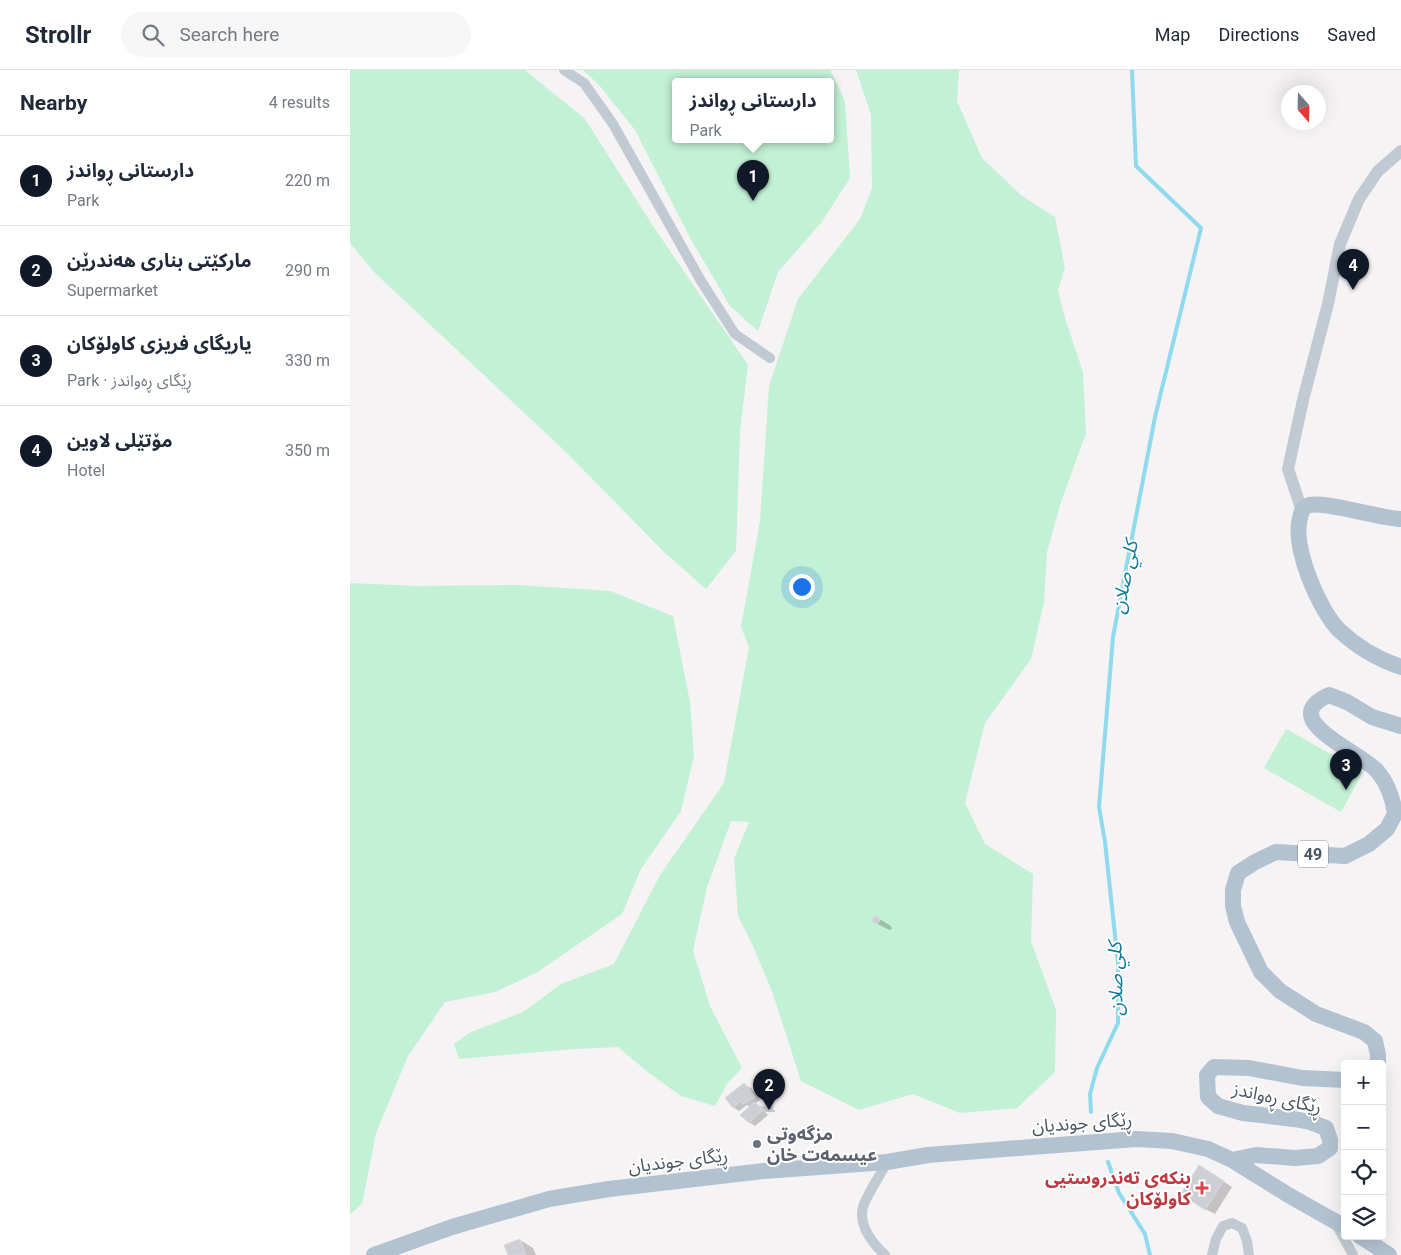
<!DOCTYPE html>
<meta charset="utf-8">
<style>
:root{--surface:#fff;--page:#f6f6f7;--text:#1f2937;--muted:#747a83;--line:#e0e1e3;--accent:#111827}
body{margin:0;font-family:Roboto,"Noto Sans Arabic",sans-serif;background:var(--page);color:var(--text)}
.controls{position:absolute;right:15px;bottom:15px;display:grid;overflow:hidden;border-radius:5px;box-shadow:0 5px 20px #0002}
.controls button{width:45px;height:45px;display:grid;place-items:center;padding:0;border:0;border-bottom:1px solid var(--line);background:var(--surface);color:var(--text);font:25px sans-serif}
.compass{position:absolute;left:931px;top:15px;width:45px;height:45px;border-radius:50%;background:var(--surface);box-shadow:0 5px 20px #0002;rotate:160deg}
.you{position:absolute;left:451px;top:516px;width:18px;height:18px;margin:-12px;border:4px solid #fff;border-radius:50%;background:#1a73e8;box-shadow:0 0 0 8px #1a73e833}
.badge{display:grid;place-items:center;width:32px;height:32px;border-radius:50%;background:var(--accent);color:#fff;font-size:16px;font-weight:700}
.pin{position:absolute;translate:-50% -41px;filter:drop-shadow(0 1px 2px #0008)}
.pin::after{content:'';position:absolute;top:26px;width:18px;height:15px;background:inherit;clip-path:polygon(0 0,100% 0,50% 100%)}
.popup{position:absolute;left:322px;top:8px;width:162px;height:65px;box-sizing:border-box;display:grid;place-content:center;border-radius:5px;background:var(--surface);filter:drop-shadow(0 1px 4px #0005);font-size:16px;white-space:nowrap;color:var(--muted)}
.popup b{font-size:19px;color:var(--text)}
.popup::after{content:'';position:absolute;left:50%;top:100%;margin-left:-10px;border:10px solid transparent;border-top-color:var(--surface)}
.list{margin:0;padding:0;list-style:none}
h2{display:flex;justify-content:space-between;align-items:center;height:65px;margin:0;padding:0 20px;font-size:21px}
h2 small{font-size:16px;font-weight:400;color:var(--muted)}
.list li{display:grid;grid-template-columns:32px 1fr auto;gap:15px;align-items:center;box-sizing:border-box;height:90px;padding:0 20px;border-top:1px solid var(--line)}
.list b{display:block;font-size:19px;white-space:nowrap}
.list p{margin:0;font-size:16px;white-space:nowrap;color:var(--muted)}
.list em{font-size:16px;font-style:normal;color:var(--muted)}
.icon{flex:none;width:28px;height:28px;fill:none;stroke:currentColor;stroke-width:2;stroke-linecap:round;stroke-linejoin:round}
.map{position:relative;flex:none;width:1051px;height:1185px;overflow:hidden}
header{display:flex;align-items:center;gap:30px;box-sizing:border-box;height:70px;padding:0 25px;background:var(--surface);border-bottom:1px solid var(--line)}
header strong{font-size:24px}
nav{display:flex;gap:28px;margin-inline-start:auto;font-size:18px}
.search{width:350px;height:45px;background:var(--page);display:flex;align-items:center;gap:12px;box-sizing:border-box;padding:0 18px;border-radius:28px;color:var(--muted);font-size:19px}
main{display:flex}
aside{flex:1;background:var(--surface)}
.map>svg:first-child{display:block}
.green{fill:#c3f1d5;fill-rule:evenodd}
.shadow{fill:#0003}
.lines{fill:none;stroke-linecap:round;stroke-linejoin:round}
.stream{stroke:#90daee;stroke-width:4}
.building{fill:#cdcfd5;stroke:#d7d9de}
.minor{stroke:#c1cad2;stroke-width:10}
.tertiary{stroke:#c1cad2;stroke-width:12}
.primary{stroke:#b3c2d1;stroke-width:16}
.worship-dot{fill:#6b7280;stroke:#fff;stroke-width:2}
.health-dot{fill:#e0444e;stroke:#fff;stroke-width:2}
.labels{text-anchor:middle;stroke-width:4;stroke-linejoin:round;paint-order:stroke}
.shield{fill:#fff;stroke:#808990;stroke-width:1}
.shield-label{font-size:16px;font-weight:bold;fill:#4a5661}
.street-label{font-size:18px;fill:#4a5661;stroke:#fff}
.worship-label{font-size:18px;font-weight:bold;fill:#5b616d;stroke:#fff;text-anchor:start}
.health-label{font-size:18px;font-weight:bold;fill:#be3a42;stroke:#fff;text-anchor:end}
.water-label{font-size:19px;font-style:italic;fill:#0c7c9b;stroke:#fff}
</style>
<header>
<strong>Strollr</strong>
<div class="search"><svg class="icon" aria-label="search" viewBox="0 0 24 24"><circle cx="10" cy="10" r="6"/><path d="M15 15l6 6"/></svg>Search here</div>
<nav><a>Map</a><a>Directions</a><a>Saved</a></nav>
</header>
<main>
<aside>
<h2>Nearby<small>4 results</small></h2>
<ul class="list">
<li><span class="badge">1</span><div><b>دارستانی ڕواندز</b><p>Park</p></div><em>220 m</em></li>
<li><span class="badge">2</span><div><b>مارکێتی بناری هەندرێن</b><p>Supermarket</p></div><em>290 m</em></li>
<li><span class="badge">3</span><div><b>یاریگای فریزی کاولۆکان</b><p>Park · ڕێگای ڕەواندز</p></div><em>330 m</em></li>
<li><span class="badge">4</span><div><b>مۆتێلی لاوین</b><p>Hotel</p></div><em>350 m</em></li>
</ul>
</aside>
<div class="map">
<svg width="1051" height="1185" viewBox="0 0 1051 1185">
<rect width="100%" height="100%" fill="#f5f3f3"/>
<path class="green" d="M 0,0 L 175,0 L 235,49 L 303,156 L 398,295 L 390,362 L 386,481 L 356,519 L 314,482 L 216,382 L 26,204 L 0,173 Z
M 233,0 L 480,0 L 495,31 L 500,108 L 471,153 L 428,202 L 408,261 L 380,236 L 339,166 L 285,60 L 249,15 ZM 480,12 L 480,70 L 326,70 L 326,12 Z
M 506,0 L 609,0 L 607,31 L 632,88 L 672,126 L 705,147 L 715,198 L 708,220 L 715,248 L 733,302 L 736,363 L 711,432 L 697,482 L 694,532 L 681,589 L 635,653 L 615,733 L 635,774 L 683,804 L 681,871 L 706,940 L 705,1002 L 667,1038 L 610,1043 L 563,1024 L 509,1040 L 451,1011 L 423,924 L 403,876 L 388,846 L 384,789 L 399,752 L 381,751 L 357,817 L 343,881 L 360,936 L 392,998 L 377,1014 L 365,1036 L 331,1026 L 299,1003 L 268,977 L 225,979 L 109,989 L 104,974 L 119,963 L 173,942 L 211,914 L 264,894 L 310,805 L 374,713 L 399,577 L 391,557 L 410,451 L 419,316 L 448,229 L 510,149 L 522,118 L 521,45 Z
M 0,513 L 66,516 L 168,515 L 260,521 L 323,546 L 340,632 L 344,686 L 331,741 L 291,799 L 272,844 L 186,903 L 145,922 L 95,932 L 58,986 L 26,1063 L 12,1134 L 0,1144 Z
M 936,659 L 1013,702 L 991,742 L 914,698 Z"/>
<path class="shadow" d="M 528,848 L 541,856 L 542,859 L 539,860 L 526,853 L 524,849 Z
M 395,1015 L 401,1018 L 410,1030 L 406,1033 L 411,1037 L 425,1040 L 425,1042 L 415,1042 L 418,1045 L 405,1056 L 399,1052 L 401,1037 L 397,1035 L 389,1041 L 383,1037 Z
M 859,1102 L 882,1117 L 865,1144 L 855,1139 Z
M 170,1170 L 183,1178 L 186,1185 L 159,1185 Z"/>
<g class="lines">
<path class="stream" d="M 741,1042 L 740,1024 L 747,998 L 768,953 L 768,893 L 755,772 L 749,737 L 763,567 L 805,347 L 851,158 L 786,96 L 782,0
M 758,1092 L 769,1123 L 795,1164 L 800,1185"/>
</g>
<path class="building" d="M522.5 850a3.5 3.5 0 1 1 7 0a3.5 3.5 0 1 1-7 0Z
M 394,1013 L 405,1027 L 393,1034 L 391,1031 L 383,1038 L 375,1028 Z
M 405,1032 L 412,1041 L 399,1053 L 390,1045 Z
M 409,1036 L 423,1037 L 423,1041 L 412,1041 Z
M 849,1095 L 874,1111 L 855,1140 L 831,1124 Z
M 170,1169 L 176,1185 L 158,1185 L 154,1175 Z"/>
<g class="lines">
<path class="minor" d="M 214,0 L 234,13 L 263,54 L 351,211 L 385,264 L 420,288
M 986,1154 L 1003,1185
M 535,1185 C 523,1174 508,1155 513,1137 C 516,1126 531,1104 537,1092
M 862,1185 L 866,1169 L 873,1156 L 882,1153 L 892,1158 L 897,1171 L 899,1185"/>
<path class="tertiary" d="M 952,441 L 938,399 L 953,330 L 978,234 L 990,174 L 1009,129 L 1028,101 L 1051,81"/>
<path class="primary" d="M 1051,449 C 1031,449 970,429 957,436 C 952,438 951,443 950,448 C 942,477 969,540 989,560 C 1008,578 1027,589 1051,597
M 1028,994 L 1028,985 L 1025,971 L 1014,962 L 966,944 L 930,921 L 911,902 L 887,852 L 883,836 L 883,820 L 888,803 L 905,792 L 926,782 L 995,786 L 1019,774 L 1037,759 L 1045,744 C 1043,729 1038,714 1028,702 C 1014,683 923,650 979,625 L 997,632 L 1022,647 L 1051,656
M 882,1090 L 906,1085 L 945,1088 L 968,1086 L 980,1078 L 980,1070 L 976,1058 L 960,1052 L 944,1049 L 893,1043 L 868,1036 L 858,1027 L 857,1005 L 864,997 L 899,998 L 952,1008 L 995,1010
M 1010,1166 L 1039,1185
M 24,1185 L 102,1157 L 199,1129 L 259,1119 L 414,1101 L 537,1092 L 578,1085 L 786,1069 L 822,1071 L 858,1079 L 882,1090 L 940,1126 L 995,1157"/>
</g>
<circle class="worship-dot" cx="407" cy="1074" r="5"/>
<path class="health-dot" d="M849.5 1110.5h5v5h5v5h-5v5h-5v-5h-5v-5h5z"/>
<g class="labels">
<rect class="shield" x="948" y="770.5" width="30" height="27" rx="4"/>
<g class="shield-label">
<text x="963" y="790">49</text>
</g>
<g class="street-label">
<text transform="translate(927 1028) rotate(12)" y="6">ڕێگای ڕەواندز</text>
<text transform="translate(732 1053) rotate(-4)" y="6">ڕێگای جوندیان</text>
<text transform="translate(328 1091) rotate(-7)" y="6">ڕێگای جوندیان</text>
</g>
<g class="worship-label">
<text x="417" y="1070">مزگەوتی<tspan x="417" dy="21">عیسمەت خان</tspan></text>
</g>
<g class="health-label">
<text x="841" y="1114">بنکەی تەندروستیی<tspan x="841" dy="21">کاولۆکان</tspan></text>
</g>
<g class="water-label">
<text transform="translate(774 507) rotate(-79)" y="7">كلي صلان</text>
<text transform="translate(765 909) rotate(-91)" y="7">كلي صلان</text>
</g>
</g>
</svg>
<div class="controls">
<button>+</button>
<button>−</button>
<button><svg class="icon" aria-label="locate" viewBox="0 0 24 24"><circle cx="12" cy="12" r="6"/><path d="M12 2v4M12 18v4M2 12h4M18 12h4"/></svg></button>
<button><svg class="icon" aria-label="layers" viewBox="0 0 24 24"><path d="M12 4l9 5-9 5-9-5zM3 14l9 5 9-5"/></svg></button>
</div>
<svg class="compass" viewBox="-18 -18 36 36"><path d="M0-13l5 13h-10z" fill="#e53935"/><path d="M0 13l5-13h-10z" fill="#747a83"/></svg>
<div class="you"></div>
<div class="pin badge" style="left:403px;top:131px">1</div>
<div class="popup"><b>دارستانی ڕواندز</b>Park</div>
<div class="pin badge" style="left:419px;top:1040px">2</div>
<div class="pin badge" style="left:996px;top:720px">3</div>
<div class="pin badge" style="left:1003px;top:220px">4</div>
</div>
</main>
